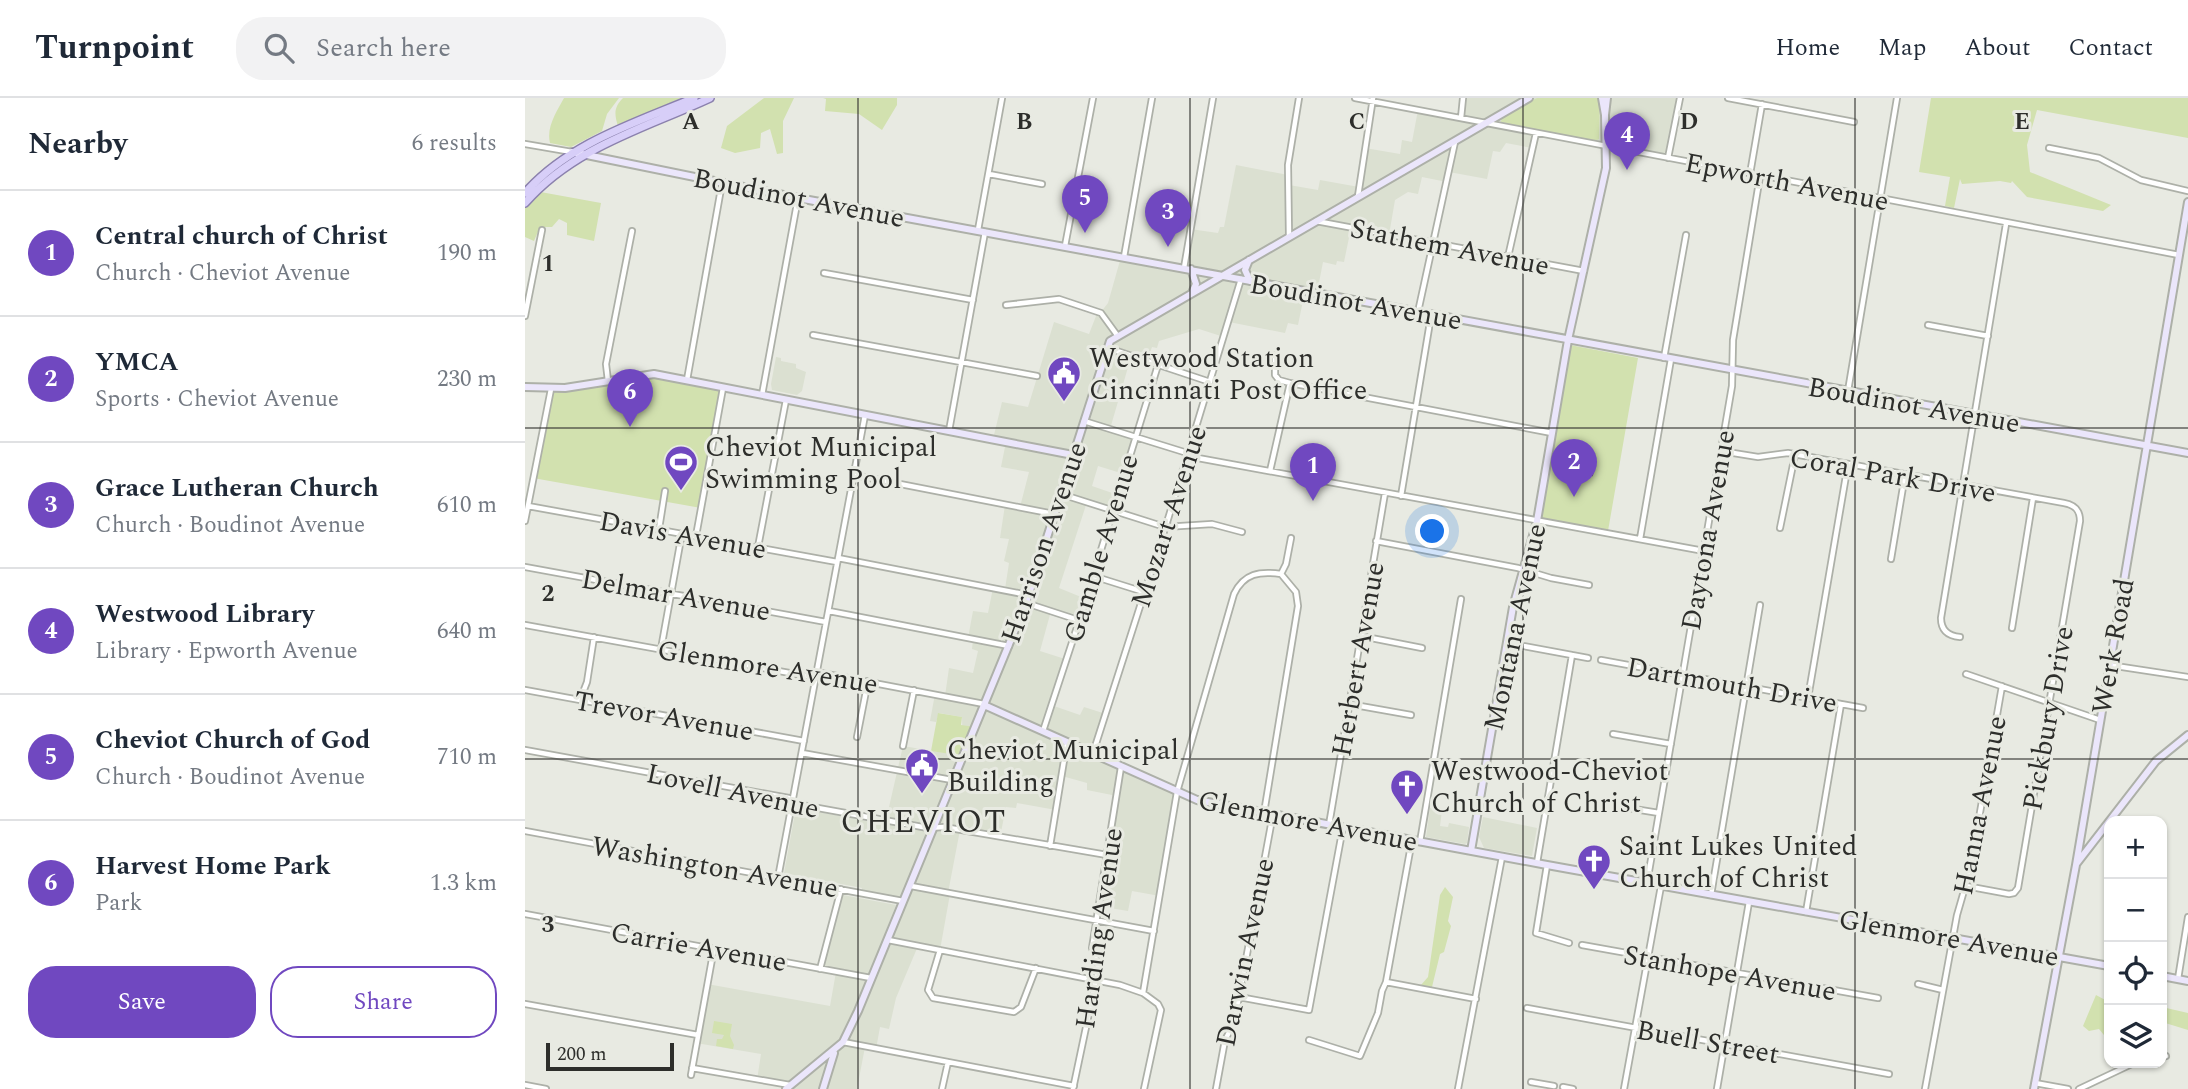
<!DOCTYPE html>
<meta charset="utf-8">
<style>
:root{--surface:#fff;--page:#f2f2f3;--text:#1f2937;--muted:#747a83;--line:#e0e1e3;--accent:#7048c0}
body{margin:0;font-family:Spectral,serif;background:var(--page);color:var(--text)}
.controls{position:absolute;right:21px;bottom:21px;display:grid;overflow:hidden;border-radius:14px;box-shadow:0 2px 5px #0004}
.controls button{width:63px;height:63px;display:grid;place-items:center;padding:0;border:0;border-bottom:2px solid var(--line);background:var(--surface);color:var(--text);font:35px sans-serif}
.scale{position:absolute;left:21px;bottom:18px;width:128px;box-sizing:border-box;padding-left:7px;border:4px solid #2d2e2b;border-top:0;font-size:19px;line-height:24px;white-space:nowrap;color:#2d2e2b;-webkit-text-stroke:5px #e8eae2;paint-order:stroke}
.you{position:absolute;left:908px;top:434px;width:24px;height:24px;margin:-18px;border:5px solid #fff;border-radius:50%;background:#1a73e8;box-shadow:0 0 0 10px #1a73e833}
.badge{display:grid;place-items:center;width:46px;height:46px;border-radius:50%;background:var(--accent);color:#fff;font-size:23px;font-weight:700}
.pin{position:absolute;translate:-50% -58px;filter:drop-shadow(0 2px 4px #0008)}
.pin::after{content:'';position:absolute;top:37px;width:24px;height:21px;background:inherit;clip-path:polygon(0 0,100% 0,50% 100%)}
.list{margin:0;padding:0;list-style:none}
h2{display:flex;justify-content:space-between;align-items:center;height:91px;margin:0;padding:0 28px;font-size:30px}
h2 small{font-size:23px;font-weight:400;color:var(--muted)}
.list li{display:grid;grid-template-columns:46px 1fr auto;gap:21px;align-items:center;box-sizing:border-box;height:126px;padding:0 28px;border-top:2px solid var(--line)}
.list b{display:block;font-size:26px;white-space:nowrap}
.list p{margin:0;font-size:23px;white-space:nowrap;color:var(--muted)}
.list em{font-size:23px;font-style:normal;color:var(--muted)}
.actions{display:flex;gap:14px;padding:21px 28px}
.actions a{flex:1;padding:16px 0;border:2px solid var(--accent);border-radius:28px;text-align:center;font-size:24px;color:var(--accent)}
.actions .main{background:var(--accent);color:#fff}
.icon{flex:none;width:38px;height:38px;fill:none;stroke:currentColor;stroke-width:2;stroke-linecap:round;stroke-linejoin:round}
.map{position:relative;flex:none;width:1663px;height:991px;overflow:hidden}
header{display:flex;align-items:center;gap:42px;box-sizing:border-box;height:98px;padding:0 35px;background:var(--surface);border-bottom:2px solid var(--line)}
header strong{font-size:33px}
nav{display:flex;gap:38px;margin-inline-start:auto;font-size:24px}
.search{width:490px;height:63px;background:var(--page);display:flex;align-items:center;gap:18px;box-sizing:border-box;padding:0 24px;border-radius:28px;color:var(--muted);font-size:26px}
main{display:flex}
aside{flex:1;background:var(--surface)}
.map>svg:first-child{display:block}
.built{fill:#dbe0d1}
.green{fill:#d2e1af}
.water{fill:#859655;stroke:#6b7748;stroke-width:2}
.lines{fill:none;stroke-linecap:round;stroke-linejoin:round}
.street-casing{stroke:#adb0a8;stroke-width:8}
.secondary-casing{stroke:#adb0a8;stroke-width:10}
.primary-casing{stroke:#8b81ad;stroke-width:10}
.street{stroke:#fff;stroke-width:4.5}
.secondary{stroke:#ebe6fb;stroke-width:6}
.primary{stroke:#d7cef8;stroke-width:7}
.grid{fill:none;stroke:#2d2e2b;stroke-width:2;stroke-opacity:0.55}
.labels{text-anchor:middle;stroke-width:6;stroke-linejoin:round;paint-order:stroke}
.street-label{font-size:28px;fill:#2d2e2b;stroke:#e8eae2}
.poi-label{font-size:28px;fill:#2d2e2b;stroke:#e8eae2;text-anchor:start}
.quarter-label{font-size:32px;letter-spacing:2px;fill:#2d2e2b;stroke:#e8eae2}
.grid-label{font-size:23px;text-anchor:middle;font-weight:bold;fill:#2d2e2b;stroke:#e8eae2;stroke-width:6;stroke-linejoin:round;paint-order:stroke}
</style>
<header>
<strong>Turnpoint</strong>
<div class="search"><svg class="icon" aria-label="search" viewBox="0 0 24 24"><circle cx="10" cy="10" r="6"/><path d="M15 15l6 6"/></svg>Search here</div>
<nav><a>Home</a><a>Map</a><a>About</a><a>Contact</a></nav>
</header>
<main>
<aside>
<h2>Nearby<small>6 results</small></h2>
<ul class="list">
<li><span class="badge">1</span><div><b>Central church of Christ</b><p>Church · Cheviot Avenue</p></div><em>190 m</em></li>
<li><span class="badge">2</span><div><b>YMCA</b><p>Sports · Cheviot Avenue</p></div><em>230 m</em></li>
<li><span class="badge">3</span><div><b>Grace Lutheran Church</b><p>Church · Boudinot Avenue</p></div><em>610 m</em></li>
<li><span class="badge">4</span><div><b>Westwood Library</b><p>Library · Epworth Avenue</p></div><em>640 m</em></li>
<li><span class="badge">5</span><div><b>Cheviot Church of God</b><p>Church · Boudinot Avenue</p></div><em>710 m</em></li>
<li><span class="badge">6</span><div><b>Harvest Home Park</b><p>Park</p></div><em>1.3 km</em></li>
</ul>
<div class="actions"><a class="main">Save</a><a>Share</a></div>
</aside>
<div class="map">
<svg width="1663" height="991" viewBox="0 0 1663 991">
<rect width="100%" height="100%" fill="#e8eae2"/>
<path class="built" d="M 938,0 L 1155,0 L 1143,60 L 1011,35 L 1007,50 L 981,45 L 975,54 L 968,53 L 962,81 L 924,74 L 922,84 L 897,79 L 893,96 L 883,94 L 870,102 L 864,137 L 826,130 L 819,164 L 812,163 L 811,167 L 798,164 L 792,195 L 780,193 L 773,227 L 763,225 L 760,235 L 704,224 L 699,239 L 674,231 L 634,243 L 632,250 L 627,249 L 622,263 L 606,259 L 585,331 L 610,339 L 599,376 L 573,368 L 567,388 L 593,397 L 588,411 L 562,404 L 534,490 L 561,501 L 553,522 L 526,513 L 515,553 L 540,561 L 526,607 L 555,617 L 559,609 L 581,616 L 568,655 L 652,694 L 635,798 L 607,793 L 603,813 L 573,808 L 592,698 L 562,692 L 562,685 L 537,678 L 531,712 L 492,705 L 491,710 L 481,709 L 475,739 L 435,732 L 423,795 L 425,796 L 415,852 L 393,848 L 371,900 L 364,931 L 355,929 L 351,951 L 340,949 L 332,991 L 261,991 L 265,988 L 232,982 L 236,956 L 171,945 L 182,886 L 305,908 L 311,874 L 295,871 L 318,797 L 371,807 L 360,835 L 366,836 L 379,804 L 336,795 L 337,790 L 259,775 L 271,710 L 348,724 L 349,720 L 361,722 L 378,648 L 438,658 L 437,619 L 414,615 L 411,624 L 405,623 L 410,596 L 420,598 L 424,570 L 448,575 L 453,553 L 447,551 L 448,541 L 443,540 L 448,513 L 463,515 L 468,490 L 480,491 L 484,465 L 479,463 L 484,441 L 475,440 L 480,407 L 495,409 L 504,374 L 476,369 L 481,344 L 468,341 L 477,304 L 503,309 L 529,224 L 564,236 L 573,213 L 576,214 L 583,205 L 596,159 L 658,170 L 665,131 L 693,135 L 695,129 L 699,129 L 711,67 L 763,77 L 764,87 L 793,92 L 795,82 L 834,89 L 840,50 L 875,56 L 877,42 L 887,44 L 893,12 L 935,20 Z
M 251,259 L 256,260 L 256,263 L 271,266 L 271,270 L 281,274 L 277,293 L 272,297 L 247,292 L 246,286 Z
M 905,710 L 917,712 L 915,728 L 923,729 L 924,725 L 944,729 L 942,745 L 940,746 L 901,739 Z
M 958,719 L 1012,730 L 1007,758 L 959,750 L 954,739 Z"/>
<path class="green" d="M 39,0 L 94,0 L 82,16 L 77,33 L 46,49 L 25,45 C 21,29 32,13 39,0 Z
M 98,0 L 156,0 L 93,28 C 89,16 89,9 98,0 Z
M 239,0 L 269,0 L 258,23 L 258,55 L 252,56 L 245,31 L 236,35 L 235,50 L 210,55 L 196,50 L 202,28 Z
M 298,0 L 372,0 L 372,7 L 357,32 L 334,16 L 300,13 L 301,1 Z
M 1012,0 L 1075,0 L 1074,41 L 1070,43 L 976,24 L 977,19 Z
M 1406,0 L 1663,0 L 1663,40 L 1512,12 L 1502,47 L 1505,74 L 1586,107 L 1578,113 L 1502,99 L 1487,83 L 1486,85 L 1475,83 L 1437,86 L 1435,81 L 1429,110 L 1420,108 L 1425,79 L 1394,74 Z
M 1098,18 L 1114,21 L 1123,32 L 1107,45 L 1100,43 L 1096,32 Z
M 10,93 L 76,105 L 69,143 L 42,137 L 42,125 L 34,121 L 27,129 L 15,129 L 9,143 L 0,139 L 0,105 Z
M 1045,247 L 1113,260 L 1083,433 L 1016,421 Z
M 122,276 L 198,290 L 176,410 L 8,380 L 26,291 Z
M 413,615 L 437,619 L 436,627 L 450,629 L 438,658 L 406,653 Z
M 920,789 L 928,799 L 923,823 L 926,828 L 919,854 L 915,856 L 907,889 L 896,887 L 903,879 L 915,797 Z
M 1571,897 L 1584,904 L 1583,942 L 1574,931 L 1564,933 L 1558,928 Z
M 1637,909 L 1663,915 L 1663,932 L 1637,924 Z
M 189,923 L 207,926 L 205,938 L 209,947 L 208,951 L 191,948 L 192,941 L 197,941 L 199,937 L 187,935 Z"/>
<path class="water" d="M 1046,358 L 1054,360 L 1054,366 L 1069,368 L 1067,377 L 1036,372 L 1037,362 L 1045,363 Z"/>
<g class="lines">
<g class="street-casing">
<path id="street" d="M 830,0 L 1654,157
M 1203,0 L 1329,24
M 936,20 L 938,0
M 0,46 L 47,54
M 1524,50 L 1574,60 L 1616,82 L 1663,93
M 1143,60 L 1155,0
M 464,76 L 517,86
M 1225,76 L 1237,6
M 833,98 L 848,0
M 791,123 L 1059,173
M 453,132 L 477,0
M 764,138 L 763,67 L 774,0
M 540,148 L 568,0
M 599,159 L 627,0
M 983,159 L 1011,35
M 659,170 L 688,0
M 299,175 L 448,202
M 481,207 L 534,201 L 576,215 L 592,237
M 893,214 L 930,44
M 0,218 L 17,132
M 1403,227 L 1463,238
M 288,237 L 512,278
M 583,250 L 685,284
M 750,257 L 750,277 L 754,282 L 765,285 L 1027,335
M 1139,260 L 1161,137
M 162,282 L 197,85
M 83,283 L 81,266 L 107,133
M 1323,293 L 1372,0
M 237,297 L 273,100
M 559,323 L 659,354 L 662,358 L 1179,453
M 424,333 L 460,134
M 1196,353 L 1233,359 L 1263,355 L 1539,405 C 1550,407 1555,412 1555,423 L 1493,790 L 1489,795 L 1484,796 L 1441,788
M 745,373 L 765,285
M 329,377 L 529,416
M 536,396 L 640,429 L 687,426 L 717,434
M 876,398 L 904,230 L 904,216
M 3,408 L 312,464
M 0,423 L 26,291
M 1255,430 L 1270,357
M 134,431 L 140,393
M 171,438 L 198,290
M 1115,441 L 1146,261
M 851,443 L 993,470 L 1026,480 L 1064,487
M 233,449 L 261,302
M 313,460 L 503,497
M 1366,461 L 1380,377
M 0,469 L 301,524
M 756,476 L 761,466 L 766,440
M 568,478 L 619,494
M 501,505 L 553,522
M 304,513 L 484,548
M 0,527 L 287,579 L 296,575 L 459,606
M 1487,530 L 1508,400
M 836,538 L 897,550
M 1435,539 C 1423,538 1416,532 1416,520 L 1481,126
M 982,545 L 1063,560
M 136,551 L 157,435
M 1076,562 L 1338,610
M 1584,567 L 1663,579
M 1441,576 L 1575,622
M 0,592 L 279,643
M 1283,600 L 1323,366
M 55,602 L 62,584 L 69,539
M 824,606 L 886,617
M 518,633 L 556,517 L 633,267
M 1088,636 L 1146,646
M 332,639 L 343,583
M 378,648 L 389,592
M 0,652 L 264,700 L 271,706 L 403,730 L 419,729 L 582,757
M 277,655 L 427,682
M 568,655 L 643,421 L 716,181
M 1103,710 L 1134,715
M 739,715 L 773,508 L 771,494 L 756,476
M 804,727 L 860,395
M 0,733 L 378,803
M 895,744 L 936,501
M 525,748 L 542,644
M 1012,765 L 1047,557
M 1022,767 L 1011,835 L 1044,845
M 253,780 L 340,317
M 1122,785 L 1207,288 L 1208,242 L 1235,78
M 386,788 L 629,833
M 1186,797 L 1235,507
M 1281,814 L 1316,606
M 0,816 L 346,880
M 363,842 L 595,887 L 618,895 L 633,906 L 636,912 L 619,991
M 1057,847 L 1353,900
M 415,852 L 403,892 L 408,900 L 489,914 L 496,909 L 511,870
M 295,871 L 316,791
M 1653,881 L 1663,819
M 861,884 L 951,901
M 1393,886 L 1418,892
M 618,895 L 652,694 L 709,496 C 719,475 735,473 756,476
M 714,899 L 784,912 L 818,729
M 0,906 L 173,937
M 1002,910 L 1364,976
M 784,942 L 835,958 L 853,915 L 857,893 L 861,884 L 887,742
M 318,944 L 549,988
M 1637,959 L 1641,958
M 167,970 L 265,987
M 166,977 L 189,850
M 1006,984 L 1029,988
M 1510,985 L 1543,991
M 0,987 L 21,991
M 1038,989 L 1048,991
M 417,991 L 423,964
M 548,991 L 572,877 L 573,867 L 567,850 L 596,669
M 691,991 L 700,942 L 708,927 L 714,899 L 748,716
M 933,991 L 977,759
M 1099,991 L 1136,788
M 1192,991 L 1224,804
M 1400,991 L 1432,817 L 1445,772 L 1477,588
M 1554,991 L 1609,965"/>
</g>
<g class="secondary-casing">
<path id="secondary" d="M 1077,0 L 1080,17
M 47,54 L 273,100 L 1663,355
M 724,162 L 720,172 L 725,183
M 666,171 L 671,186 L 667,195
M 0,289 L 40,290 L 129,276 L 548,357
M 459,607 L 672,702 L 1022,767 L 1584,868
M 946,753 L 988,509 L 1012,423 L 1043,242 L 1081,70 L 1080,17 L 1082,0
M 1552,765 L 1631,663 L 1663,637
M 1637,878 L 1663,883
M 261,991 L 318,944 L 333,913 L 501,505 L 585,243 L 1004,0
M 298,991 L 309,955
M 1509,991 L 1551,767 L 1663,104"/>
</g>
<g class="primary-casing">
<path id="primary" d="M 0,95 C 44,45 110,25 169,0
M 0,105 C 49,49 120,30 185,0"/>
</g>
<use href="#street" class="street"/>
<use href="#secondary" class="secondary"/>
<use href="#primary" class="primary"/>
</g>
<path class="grid" d="M 333,0 L 333,991M 665,0 L 665,991M 998,0 L 998,991M 1330,0 L 1330,991M 0,330 L 1663,330M 0,661 L 1663,661"/>
<defs>
<g id="civic-pin" transform="scale(1.75)"><path d="M0 17L-7.5 6A9.5 9.5 0 1 1 7.5 6Z" fill="#7048c0" stroke="#e8eae2"/><path d="M-.6-6.5H3V-4.5H.6V-3L4-1V1h2V6H-6V1h2V-1L-.6-3ZM-1.2 2.5V6h2.4V2.5Z" fill="#fff"/></g>
<g id="stadium-pin" transform="scale(1.75)"><path d="M0 17L-7.5 6A9.5 9.5 0 1 1 7.5 6Z" fill="#7048c0" stroke="#e8eae2"/><path d="M0-5a6.5 5 0 1 0 0 10a6.5 5 0 1 0 0-10ZM-3.5-1.8h7v3.6h-7Z" fill="#fff"/></g>
<g id="church-pin" transform="scale(1.75)"><path d="M0 17L-7.5 6A9.5 9.5 0 1 1 7.5 6Z" fill="#7048c0" stroke="#e8eae2"/><path d="M-1.2-6h2.4v3.5h3.3v2.4h-3.3V6h-2.4V-.1h-3.3v-2.4h3.3Z" fill="#fff"/></g>
</defs>
<g fill-rule="evenodd">
<use href="#civic-pin" x="539" y="275"/>
<use href="#stadium-pin" x="156" y="364"/>
<use href="#civic-pin" x="397" y="667"/>
<use href="#church-pin" x="882" y="688"/>
<use href="#church-pin" x="1069" y="763"/>
</g>
<g class="labels">
<g class="street-label">
<text transform="translate(1262 83) rotate(11)" y="10">Epworth Avenue</text>
<text transform="translate(274 99) rotate(11)" y="10">Boudinot Avenue</text>
<text transform="translate(925 148) rotate(11)" y="10">Stathem Avenue</text>
<text transform="translate(831 203) rotate(10)" y="10">Boudinot Avenue</text>
<text transform="translate(1389 306) rotate(10)" y="10">Boudinot Avenue</text>
<text transform="translate(1368 376) rotate(10)" y="10">Coral Park Drive</text>
<text transform="translate(643 418) rotate(-72)" y="10">Mozart Avenue</text>
<text transform="translate(1182 432) rotate(-80)" y="10">Daytona Avenue</text>
<text transform="translate(158 436) rotate(10)" y="10">Davis Avenue</text>
<text transform="translate(518 444) rotate(-71)" y="10">Harrison Avenue</text>
<text transform="translate(575 450) rotate(-73)" y="10">Gamble Avenue</text>
<text transform="translate(151 496) rotate(10)" y="10">Delmar Avenue</text>
<text transform="translate(989 529) rotate(-78)" y="10">Montana Avenue</text>
<text transform="translate(1587 548) rotate(-80)" y="10">Werk Road</text>
<text transform="translate(832 561) rotate(-80)" y="10">Herbert Avenue</text>
<text transform="translate(243 568) rotate(9)" y="10">Glenmore Avenue</text>
<text transform="translate(1207 586) rotate(10)" y="10">Dartmouth Drive</text>
<text transform="translate(139 617) rotate(10)" y="10">Trevor Avenue</text>
<text transform="translate(1522 620) rotate(-80)" y="10">Pickbury Drive</text>
<text transform="translate(208 692) rotate(12)" y="10">Lovell Avenue</text>
<text transform="translate(1454 707) rotate(-79)" y="10">Hanna Avenue</text>
<text transform="translate(783 722) rotate(11)" y="10">Glenmore Avenue</text>
<text transform="translate(190 768) rotate(10)" y="10">Washington Avenue</text>
<text transform="translate(573 830) rotate(-82)" y="10">Harding Avenue</text>
<text transform="translate(1424 839) rotate(10)" y="10">Glenmore Avenue</text>
<text transform="translate(174 848) rotate(10)" y="10">Carrie Avenue</text>
<text transform="translate(719 854) rotate(-78)" y="10">Darwin Avenue</text>
<text transform="translate(1205 874) rotate(10)" y="10">Stanhope Avenue</text>
<text transform="translate(1183 943) rotate(10)" y="10">Buell Street</text>
</g>
<g class="poi-label">
<text x="564" y="269">Westwood Station<tspan x="564" dy="32">Cincinnati Post Office</tspan></text>
<text x="180" y="358">Cheviot Municipal<tspan x="180" dy="32">Swimming Pool</tspan></text>
<text x="422" y="661">Cheviot Municipal<tspan x="422" dy="32">Building</tspan></text>
<text x="906" y="682">Westwood-Cheviot<tspan x="906" dy="32">Church of Christ</tspan></text>
<text x="1094" y="757">Saint Lukes United<tspan x="1094" dy="32">Church of Christ</tspan></text>
</g>
<g class="quarter-label">
<text x="399" y="734">CHEVIOT</text>
</g>
</g>
<g class="grid-label">
<text x="166" y="31">A</text>
<text x="499" y="31">B</text>
<text x="832" y="31">C</text>
<text x="1164" y="31">D</text>
<text x="1497" y="31">E</text>
<text x="23" y="173">1</text>
<text x="23" y="503">2</text>
<text x="23" y="834">3</text>
</g>
</svg>
<div class="controls">
<button>+</button>
<button>−</button>
<button><svg class="icon" aria-label="locate" viewBox="0 0 24 24"><circle cx="12" cy="12" r="6"/><path d="M12 2v4M12 18v4M2 12h4M18 12h4"/></svg></button>
<button><svg class="icon" aria-label="layers" viewBox="0 0 24 24"><path d="M12 4l9 5-9 5-9-5zM3 14l9 5 9-5"/></svg></button>
</div>
<div class="scale">200 m</div>
<div class="you"></div>
<div class="pin badge" style="left:788px;top:403px">1</div>
<div class="pin badge" style="left:1049px;top:399px">2</div>
<div class="pin badge" style="left:643px;top:149px">3</div>
<div class="pin badge" style="left:1102px;top:72px">4</div>
<div class="pin badge" style="left:560px;top:135px">5</div>
<div class="pin badge" style="left:105px;top:329px">6</div>
</div>
</main>
